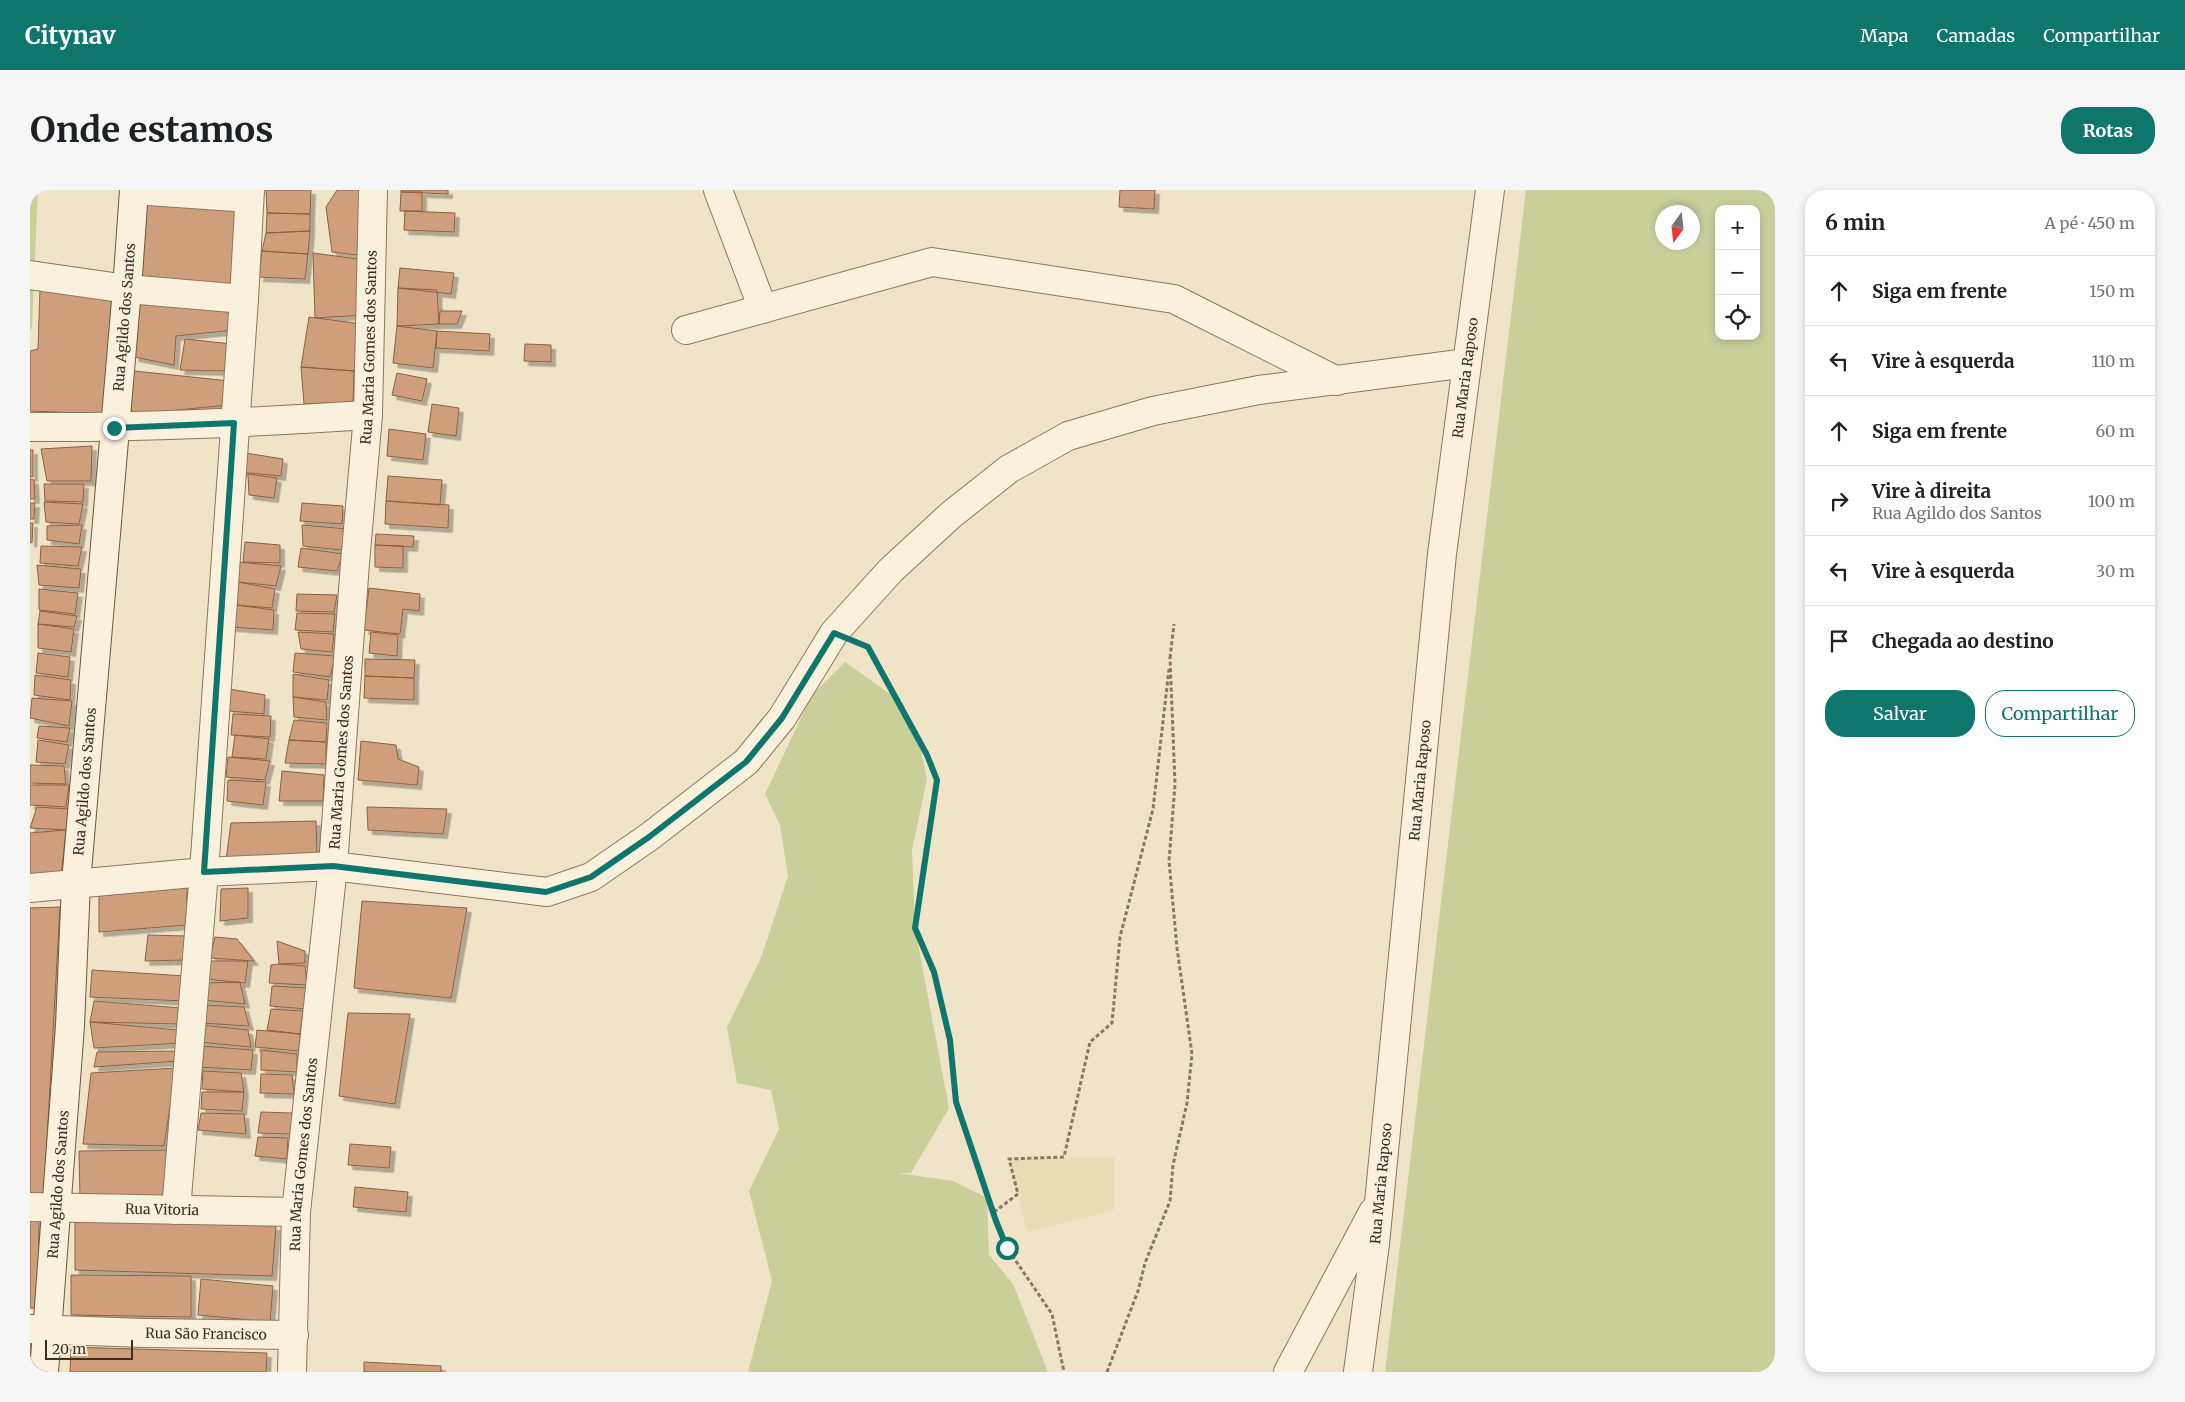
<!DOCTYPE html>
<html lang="pt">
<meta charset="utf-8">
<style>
:root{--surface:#fff;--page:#f6f6f6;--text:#202124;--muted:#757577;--line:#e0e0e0;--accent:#0f766e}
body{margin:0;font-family:Merriweather,serif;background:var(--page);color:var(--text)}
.controls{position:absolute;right:15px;top:15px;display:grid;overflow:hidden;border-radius:10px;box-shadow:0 2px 8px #0003}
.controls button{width:45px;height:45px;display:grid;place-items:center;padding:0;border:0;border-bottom:1px solid var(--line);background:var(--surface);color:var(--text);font:25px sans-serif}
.compass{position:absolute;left:1625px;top:15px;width:45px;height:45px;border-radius:50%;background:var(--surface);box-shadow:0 2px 8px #0003;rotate:195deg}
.scale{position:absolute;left:15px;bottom:12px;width:88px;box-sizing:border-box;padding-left:5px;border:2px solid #3d2e20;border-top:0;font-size:14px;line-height:18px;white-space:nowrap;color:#3d2e20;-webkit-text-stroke:4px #f7eed8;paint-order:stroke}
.stop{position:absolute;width:15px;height:15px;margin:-11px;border:4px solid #0f766e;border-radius:50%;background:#fff}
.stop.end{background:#0f766e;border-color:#fff;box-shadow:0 1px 5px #0008}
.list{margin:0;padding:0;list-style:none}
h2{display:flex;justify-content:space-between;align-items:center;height:65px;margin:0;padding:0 20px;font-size:21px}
h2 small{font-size:16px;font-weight:400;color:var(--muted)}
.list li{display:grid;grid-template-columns:32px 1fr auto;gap:15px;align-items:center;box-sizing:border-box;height:70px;padding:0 20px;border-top:1px solid var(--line)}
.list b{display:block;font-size:19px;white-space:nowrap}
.list p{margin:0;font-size:16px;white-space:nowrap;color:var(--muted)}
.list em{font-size:16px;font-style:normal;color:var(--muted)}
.actions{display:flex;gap:10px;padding:15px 20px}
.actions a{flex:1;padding:11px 0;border:1px solid var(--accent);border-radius:20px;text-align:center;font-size:18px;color:var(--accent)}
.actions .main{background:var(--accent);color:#fff}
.icon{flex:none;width:28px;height:28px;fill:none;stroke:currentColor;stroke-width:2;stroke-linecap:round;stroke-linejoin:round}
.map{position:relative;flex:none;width:1745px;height:1182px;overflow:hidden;border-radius:20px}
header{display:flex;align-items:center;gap:30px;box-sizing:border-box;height:70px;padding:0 25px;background:var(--accent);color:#fff}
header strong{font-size:24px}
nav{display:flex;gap:28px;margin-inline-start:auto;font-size:18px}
.intro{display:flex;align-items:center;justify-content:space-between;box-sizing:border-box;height:120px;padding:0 30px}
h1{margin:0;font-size:35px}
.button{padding:12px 22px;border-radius:20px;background:var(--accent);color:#fff;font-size:18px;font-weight:700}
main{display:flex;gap:30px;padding:0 30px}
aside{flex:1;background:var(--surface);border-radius:20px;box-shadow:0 2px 8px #0003}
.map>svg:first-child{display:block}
.farmland{fill:#e6deb5}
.green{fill:#c9cf9b;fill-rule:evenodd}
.building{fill:#cf9f7d;stroke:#8d5f41;filter:url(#shadow)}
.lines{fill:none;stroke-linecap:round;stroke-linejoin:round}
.street-casing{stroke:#8d765c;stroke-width:30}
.secondary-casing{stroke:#6f573f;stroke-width:30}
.path{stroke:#8d765c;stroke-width:3;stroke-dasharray:4 2.5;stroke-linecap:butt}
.street{stroke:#faf1dc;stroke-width:28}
.secondary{stroke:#faf1dc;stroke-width:28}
.route{stroke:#0f766e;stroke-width:6}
.labels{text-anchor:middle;stroke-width:4;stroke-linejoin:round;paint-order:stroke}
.street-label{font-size:14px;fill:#3d2e20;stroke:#f7eed8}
</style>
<header>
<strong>Citynav</strong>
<nav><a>Mapa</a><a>Camadas</a><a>Compartilhar</a></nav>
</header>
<div class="intro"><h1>Onde estamos</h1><a class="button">Rotas</a></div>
<main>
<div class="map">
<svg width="1745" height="1182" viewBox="0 0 1745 1182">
<defs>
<filter id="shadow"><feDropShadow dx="4.5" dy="4.5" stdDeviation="0" flood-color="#0004"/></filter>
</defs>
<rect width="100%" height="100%" fill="#f0e4c8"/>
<path class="farmland" d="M 1084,967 L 1084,1020 L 997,1042 L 979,969 Z"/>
<path class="green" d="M 0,0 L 8,0 L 2,137 L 0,142 Z
M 1496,0 L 1745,0 L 1745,1182 L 1355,1182 ZM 1689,19 L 1726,19 L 1726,146 L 1689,146 ZM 1662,22 L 1662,52 L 1632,52 L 1632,22 Z
M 815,472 L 873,513 L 890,557 L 897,589 L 882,660 L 885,738 L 919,918 L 881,983 L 868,983 L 923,991 L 957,1008 L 959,1065 L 983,1094 L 1018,1182 L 718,1182 L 742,1091 L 719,1001 L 749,939 L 741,900 L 707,893 L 697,837 L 731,768 L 758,686 L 750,635 L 735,604 L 782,505 Z"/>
<path class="building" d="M 236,0 L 281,0 L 280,24 L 237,23 Z
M 307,0 L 336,0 L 336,66 L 302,62 L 296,17 Z
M 371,0 L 418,0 L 418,4 L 371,2 Z
M 1090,0 L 1125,0 L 1124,19 L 1089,17 Z
M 371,2 L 392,2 L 392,21 L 370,21 Z
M 112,12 L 210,21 L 203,97 L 110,89 Z
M 375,21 L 425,23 L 424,42 L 374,40 Z
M 237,23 L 280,24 L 280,41 L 236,43 Z
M 280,41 L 278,64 L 232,61 L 236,43 Z
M 232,61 L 278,64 L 275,89 L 229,87 Z
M 283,63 L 335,70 L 334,125 L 285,128 Z
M 370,78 L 424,83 L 421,104 L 368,98 Z
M 368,98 L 407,100 L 409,134 L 367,136 Z
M 10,99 L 83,110 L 73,224 L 0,221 L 0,161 L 8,159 Z
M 207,112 L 204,140 L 146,146 L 144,175 L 104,167 L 110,114 Z
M 410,121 L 432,121 L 427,134 L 409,134 Z
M 279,127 L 332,134 L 324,181 L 271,177 Z
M 367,136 L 407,141 L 403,178 L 363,173 Z
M 407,141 L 460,144 L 459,161 L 406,158 Z
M 155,149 L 202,154 L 199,181 L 150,180 Z
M 495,154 L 521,155 L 521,172 L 494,171 Z
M 271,177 L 324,181 L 323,212 L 274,214 Z
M 104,181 L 200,191 L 199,215 L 96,225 Z
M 367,183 L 397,189 L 392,211 L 362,205 Z
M 402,214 L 429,218 L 426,246 L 398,242 Z
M 359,239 L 396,244 L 393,270 L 357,266 Z
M 62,256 L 61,291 L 17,291 L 11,259 Z
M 0,260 L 3,260 L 3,287 L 0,287 Z
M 209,262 L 253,269 L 251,286 L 209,282 Z
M 218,284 L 247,288 L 244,308 L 219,305 Z
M 358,286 L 412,290 L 410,315 L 356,311 Z
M 0,289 L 4,290 L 5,309 L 0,309 Z
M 14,294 L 54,294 L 53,312 L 15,311 Z
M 356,311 L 419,315 L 418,338 L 355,334 Z
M 14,312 L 53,314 L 49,334 L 16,332 Z
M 0,313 L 5,313 L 4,329 L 0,329 Z
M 272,313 L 313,316 L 312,334 L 270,331 Z
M 0,333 L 3,333 L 2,353 L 0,352 Z
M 52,335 L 49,354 L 17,350 L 17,336 Z
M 272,335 L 317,339 L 311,360 L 273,356 Z
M 346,344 L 384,346 L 383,357 L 345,355 Z
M 215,352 L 250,355 L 250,373 L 213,372 Z
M 345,355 L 373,356 L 373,378 L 345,377 Z
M 11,356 L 52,357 L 48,376 L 10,373 Z
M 271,358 L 313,364 L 307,381 L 268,377 Z
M 208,372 L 251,376 L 246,396 L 208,392 Z
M 7,375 L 51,379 L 49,398 L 9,395 Z
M 208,392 L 245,399 L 242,418 L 206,415 Z
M 339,398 L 390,404 L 389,421 L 373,419 L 370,444 L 334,440 Z
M 9,399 L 48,403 L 45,424 L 9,420 Z
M 267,404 L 307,405 L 304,422 L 266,421 Z
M 206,415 L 244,420 L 243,440 L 201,437 Z
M 10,421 L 47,426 L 44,437 L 8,434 Z
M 267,423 L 305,424 L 303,442 L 265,440 Z
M 8,434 L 44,439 L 41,462 L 8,458 Z
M 268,442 L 304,444 L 302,462 L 271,459 Z
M 341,442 L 368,445 L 367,466 L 339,463 Z
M 8,463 L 40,467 L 38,487 L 6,483 Z
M 265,463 L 305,466 L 300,487 L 263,482 Z
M 335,469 L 385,470 L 384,488 L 335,486 Z
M 263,484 L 299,490 L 297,510 L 263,507 Z
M 5,485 L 41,490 L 40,510 L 4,505 Z
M 335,486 L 384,488 L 384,510 L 334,508 Z
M 199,499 L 235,505 L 234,524 L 199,521 Z
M 263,507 L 296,512 L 297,530 L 264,527 Z
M 2,508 L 42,511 L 39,536 L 0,528 Z
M 203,524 L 241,526 L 240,547 L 201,545 Z
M 264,530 L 297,533 L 296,552 L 259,550 Z
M 9,536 L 40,538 L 37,552 L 7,548 Z
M 205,545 L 239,549 L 236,569 L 202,567 Z
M 8,550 L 39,555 L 35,574 L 6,572 Z
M 259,550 L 296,552 L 296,574 L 255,573 Z
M 331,551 L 366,555 L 368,569 L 389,577 L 387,595 L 328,590 Z
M 198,567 L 240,571 L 235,590 L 196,587 Z
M 0,575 L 34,576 L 36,594 L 0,593 Z
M 252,581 L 294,585 L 293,611 L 249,611 Z
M 198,590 L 236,592 L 233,615 L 197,611 Z
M 0,595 L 39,595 L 36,617 L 0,615 Z
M 7,617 L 39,619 L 36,640 L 0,638 Z
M 337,617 L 417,619 L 413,644 L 338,640 Z
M 286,631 L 287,667 L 196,670 L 201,633 Z
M 36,640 L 31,687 L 0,690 L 0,643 Z
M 157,697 L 157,735 L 69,742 L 69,706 Z
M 218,698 L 218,728 L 190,731 L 191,699 Z
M 332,711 L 437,718 L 421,808 L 324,798 Z
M 30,717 L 14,1004 L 0,1004 L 0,718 Z
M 118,745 L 157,746 L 156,770 L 115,771 Z
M 185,747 L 207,749 L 224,771 L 180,768 Z
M 247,751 L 275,761 L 275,773 L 249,774 Z
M 179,771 L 218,771 L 215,793 L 176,789 Z
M 249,774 L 275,776 L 277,795 L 239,793 L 241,775 Z
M 62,780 L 155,786 L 155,811 L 60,807 Z
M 210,792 L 215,814 L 172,810 L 176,793 Z
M 242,796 L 278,798 L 277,819 L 240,816 Z
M 64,811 L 151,818 L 151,834 L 60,832 Z
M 173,815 L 214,817 L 219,836 L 171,833 Z
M 241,819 L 273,821 L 270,844 L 237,840 Z
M 318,823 L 380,824 L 365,914 L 309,906 Z
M 60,832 L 148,840 L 151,853 L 64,858 Z
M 171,835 L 218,840 L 221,857 L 169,852 Z
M 227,840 L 270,844 L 269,861 L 225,857 Z
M 170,856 L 223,860 L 221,880 L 168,877 Z
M 231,860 L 267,864 L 267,882 L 231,880 Z
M 150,861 L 148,871 L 64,877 L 67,862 Z
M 146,878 L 134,956 L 53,954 L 61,883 Z
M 173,881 L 211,883 L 214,902 L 172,899 Z
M 231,884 L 262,885 L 264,904 L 230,903 Z
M 172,902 L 214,902 L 212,921 L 171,919 Z
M 231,922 L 262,923 L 261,944 L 228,943 Z
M 171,923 L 214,924 L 216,944 L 168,940 Z
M 228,947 L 258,948 L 257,969 L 225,966 Z
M 320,954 L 361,957 L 359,978 L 318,975 Z
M 141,960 L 139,1007 L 50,1009 L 49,961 Z
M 325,997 L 378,1002 L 376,1022 L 323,1017 Z
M 45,1030 L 246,1036 L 242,1086 L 45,1080 Z
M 0,1031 L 9,1031 L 8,1118 L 0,1118 Z
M 41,1085 L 161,1086 L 161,1127 L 41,1125 Z
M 171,1089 L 243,1096 L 240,1132 L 168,1125 Z
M 0,1150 L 6,1150 L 4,1182 L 0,1182 Z
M 41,1157 L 237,1163 L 236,1182 L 40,1182 Z
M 334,1172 L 411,1176 L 411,1182 L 334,1182 Z"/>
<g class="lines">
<g class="street-casing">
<g id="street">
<path d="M 104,0 L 219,8"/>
<path d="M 688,0 L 733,119"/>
<path d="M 0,85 L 97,99 L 214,109"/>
<path d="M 656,140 L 902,72 L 1144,109 L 1307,191"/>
<path d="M 0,237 C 113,238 225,232 338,225"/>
<path d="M 0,698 L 174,682 L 303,676 L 517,702 L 561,687 L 619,647 L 716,572 L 752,528 L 804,443 L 861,380 L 922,324 L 979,279 L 1038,246 L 1123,221 L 1229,200 L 1437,173"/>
<path id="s1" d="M 0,1017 L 266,1022"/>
<path d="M 146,1020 L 174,682 L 214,109 L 220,0"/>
<path id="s2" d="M 0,1139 L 115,1143 L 264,1145"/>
<path id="s3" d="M 262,1182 L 266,1022 L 303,676 L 325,373 L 338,225 L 343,0"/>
<path d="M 1258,1182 L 1343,1022"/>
<path id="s4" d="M 1328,1182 L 1345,1054 L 1412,364 L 1460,0"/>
</g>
</g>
<g class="secondary-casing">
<g id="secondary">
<path id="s5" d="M 14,1182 L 40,836 L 46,693 L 97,99 L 104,0"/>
</g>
</g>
<path class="path" d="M 832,455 L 838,457 L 897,565 L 907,590 L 885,738 L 904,782 L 920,849 L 926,912 L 966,1031 L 977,1058 L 1022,1124 L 1034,1182
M 1140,468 L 1144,434
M 964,1022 L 988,1004 L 979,969 L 1034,967 L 1060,852 L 1082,833 L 1090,747 L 1123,619 L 1139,479
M 1077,1182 L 1108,1101 L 1115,1073 L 1140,1011 L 1143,975 L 1157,913 L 1162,864 L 1147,758 L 1139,671 L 1145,594 L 1140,468"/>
<use href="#street" class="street"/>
<use href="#secondary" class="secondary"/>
</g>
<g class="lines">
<path class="route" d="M 84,238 L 204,233 L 174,682 L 303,676 L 516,702 L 561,687 L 619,647 L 716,572 L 752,528 L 804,443 L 838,457 L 897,565 L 907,590 L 885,738 L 904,782 L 920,850 L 926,912 L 966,1031 L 977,1058"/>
</g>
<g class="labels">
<g class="street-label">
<text dy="5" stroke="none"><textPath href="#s5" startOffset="1058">Rua Agildo dos Santos</textPath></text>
<text dy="5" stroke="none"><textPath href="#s3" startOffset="1028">Rua Maria Gomes dos Santos</textPath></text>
<text dy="5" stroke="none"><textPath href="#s4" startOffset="1000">Rua Maria Raposo</textPath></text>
<text dy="5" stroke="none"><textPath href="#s3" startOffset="622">Rua Maria Gomes dos Santos</textPath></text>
<text dy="5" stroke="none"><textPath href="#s5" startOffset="592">Rua Agildo dos Santos</textPath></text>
<text dy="5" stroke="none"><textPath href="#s4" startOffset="595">Rua Maria Raposo</textPath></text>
<text dy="5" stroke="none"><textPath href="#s3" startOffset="218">Rua Maria Gomes dos Santos</textPath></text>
<text dy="5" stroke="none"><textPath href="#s4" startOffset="190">Rua Maria Raposo</textPath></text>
<text dy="5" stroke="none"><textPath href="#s5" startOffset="188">Rua Agildo dos Santos</textPath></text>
<text dy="5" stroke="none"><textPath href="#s1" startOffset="132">Rua Vitoria</textPath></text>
<text dy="5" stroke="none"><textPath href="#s2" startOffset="176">Rua São Francisco</textPath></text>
</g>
</g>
</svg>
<div class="controls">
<button>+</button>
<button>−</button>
<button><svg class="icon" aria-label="locate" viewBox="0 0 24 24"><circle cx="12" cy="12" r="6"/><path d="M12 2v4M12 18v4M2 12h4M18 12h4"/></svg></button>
</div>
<svg class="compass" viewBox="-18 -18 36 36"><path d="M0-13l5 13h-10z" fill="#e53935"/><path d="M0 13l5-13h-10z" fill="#757577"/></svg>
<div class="scale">20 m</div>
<div class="stop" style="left:977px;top:1058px"></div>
<div class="stop end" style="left:84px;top:238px"></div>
</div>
<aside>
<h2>6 min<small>A pé · 450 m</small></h2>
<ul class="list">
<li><svg class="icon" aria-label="ahead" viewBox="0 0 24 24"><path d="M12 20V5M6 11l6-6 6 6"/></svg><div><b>Siga em frente</b></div><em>150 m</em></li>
<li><svg class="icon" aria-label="left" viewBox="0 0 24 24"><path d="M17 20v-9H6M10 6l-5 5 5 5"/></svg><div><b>Vire à esquerda</b></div><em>110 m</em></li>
<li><svg class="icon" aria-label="ahead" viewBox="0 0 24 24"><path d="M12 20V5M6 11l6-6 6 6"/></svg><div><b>Siga em frente</b></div><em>60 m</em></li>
<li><svg class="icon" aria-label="right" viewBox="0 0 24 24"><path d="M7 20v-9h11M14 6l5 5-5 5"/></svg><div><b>Vire à direita</b><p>Rua Agildo dos Santos</p></div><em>100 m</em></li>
<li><svg class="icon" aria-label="left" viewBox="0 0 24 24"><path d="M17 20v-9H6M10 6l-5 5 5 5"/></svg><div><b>Vire à esquerda</b></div><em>30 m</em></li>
<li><svg class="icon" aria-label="arrive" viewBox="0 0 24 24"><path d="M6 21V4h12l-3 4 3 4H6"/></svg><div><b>Chegada ao destino</b></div></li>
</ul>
<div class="actions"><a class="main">Salvar</a><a>Compartilhar</a></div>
</aside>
</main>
